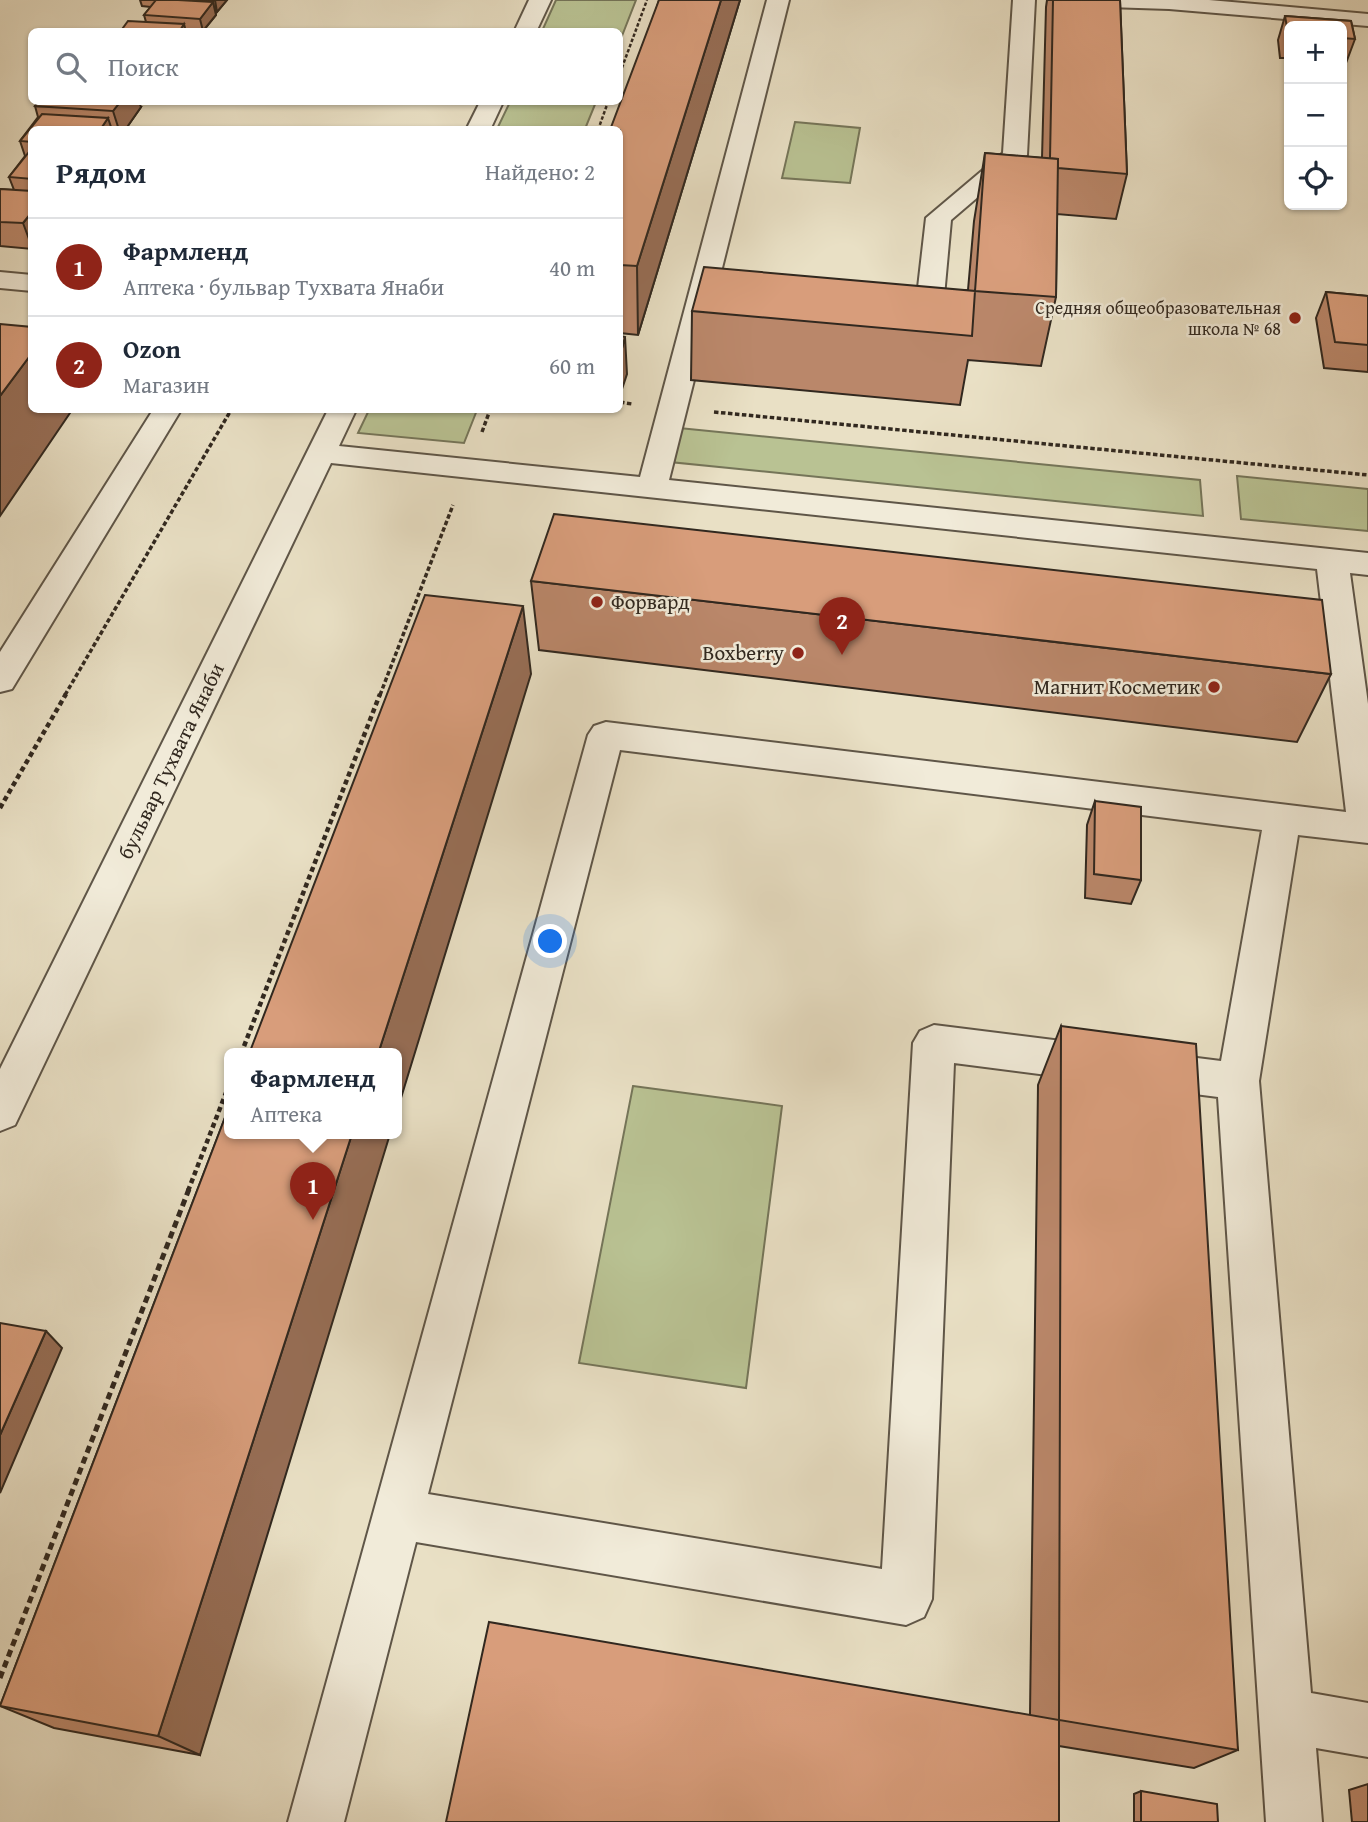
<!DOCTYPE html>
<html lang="ru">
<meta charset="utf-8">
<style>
:root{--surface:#fff;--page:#f6f6f7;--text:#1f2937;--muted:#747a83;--line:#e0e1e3;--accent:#8f2418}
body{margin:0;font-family:"Gentium Book Plus",serif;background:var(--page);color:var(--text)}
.controls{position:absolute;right:21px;top:21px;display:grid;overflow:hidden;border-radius:10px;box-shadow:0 2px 5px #0004}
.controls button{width:63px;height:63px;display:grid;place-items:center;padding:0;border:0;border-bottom:2px solid var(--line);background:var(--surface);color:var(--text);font:35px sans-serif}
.you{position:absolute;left:551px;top:942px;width:24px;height:24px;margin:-18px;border:5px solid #fff;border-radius:50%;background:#1a73e8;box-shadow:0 0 0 10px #1a73e833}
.badge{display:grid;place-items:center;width:46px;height:46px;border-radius:50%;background:var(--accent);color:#fff;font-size:23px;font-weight:700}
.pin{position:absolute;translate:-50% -58px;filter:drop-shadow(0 2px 4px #0008)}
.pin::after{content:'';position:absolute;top:37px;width:24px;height:21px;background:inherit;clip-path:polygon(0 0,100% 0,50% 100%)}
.popup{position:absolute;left:224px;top:1048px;width:178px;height:91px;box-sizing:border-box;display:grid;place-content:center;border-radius:10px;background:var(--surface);filter:drop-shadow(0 2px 5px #0005);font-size:23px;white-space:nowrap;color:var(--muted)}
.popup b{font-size:26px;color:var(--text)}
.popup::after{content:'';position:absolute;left:50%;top:100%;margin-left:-14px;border:14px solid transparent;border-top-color:var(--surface)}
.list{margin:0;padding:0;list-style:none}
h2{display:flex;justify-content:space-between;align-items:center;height:91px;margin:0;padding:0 28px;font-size:30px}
h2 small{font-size:23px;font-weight:400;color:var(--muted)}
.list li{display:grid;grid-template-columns:46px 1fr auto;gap:21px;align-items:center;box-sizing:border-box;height:98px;padding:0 28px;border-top:2px solid var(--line)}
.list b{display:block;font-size:26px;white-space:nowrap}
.list p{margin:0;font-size:23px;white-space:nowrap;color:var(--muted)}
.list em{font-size:23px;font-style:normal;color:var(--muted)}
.icon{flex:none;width:38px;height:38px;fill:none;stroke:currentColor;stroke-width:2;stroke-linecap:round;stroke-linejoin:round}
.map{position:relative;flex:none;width:1368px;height:1822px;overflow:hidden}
.search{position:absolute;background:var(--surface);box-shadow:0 2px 5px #0004;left:28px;top:28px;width:595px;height:77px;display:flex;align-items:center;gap:18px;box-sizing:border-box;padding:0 24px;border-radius:10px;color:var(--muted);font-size:26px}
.panel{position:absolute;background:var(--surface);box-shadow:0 2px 5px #0004;left:28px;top:126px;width:595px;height:287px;border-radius:10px}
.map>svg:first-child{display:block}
.green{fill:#b9c293;stroke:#757559;stroke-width:2}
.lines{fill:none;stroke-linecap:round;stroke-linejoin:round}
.minor-casing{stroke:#5f5648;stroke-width:4}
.path-far3{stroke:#31281f;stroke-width:2.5;stroke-dasharray:3.5 2;stroke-linecap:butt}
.path-far2{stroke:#31281f;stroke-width:3.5;stroke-dasharray:4.5 2.5;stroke-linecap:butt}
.path-far1{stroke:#31281f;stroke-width:4.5;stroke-dasharray:5 3.5;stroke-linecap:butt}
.path{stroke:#31281f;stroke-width:5;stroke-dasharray:7 4.5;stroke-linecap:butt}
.minor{fill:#f1ebd9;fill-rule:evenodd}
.wall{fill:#ba876a;stroke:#31281f;stroke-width:2}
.shaded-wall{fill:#976e56;stroke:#31281f;stroke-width:2}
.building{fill:#d89d7b;stroke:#31281f;stroke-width:2}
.poi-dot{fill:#8f2418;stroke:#f1ebd9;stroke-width:2.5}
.labels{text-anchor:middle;stroke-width:5;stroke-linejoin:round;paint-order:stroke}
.far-poi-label{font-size:18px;fill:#31281f;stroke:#f1ebd9;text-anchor:end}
.poi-label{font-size:21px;fill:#31281f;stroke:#f1ebd9;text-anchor:end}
.street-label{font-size:21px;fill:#31281f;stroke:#f1ebd9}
</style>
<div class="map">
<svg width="1368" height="1822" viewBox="0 0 1368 1822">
<rect width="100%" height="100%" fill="#e9e0c5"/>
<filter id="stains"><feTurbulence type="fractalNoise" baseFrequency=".00286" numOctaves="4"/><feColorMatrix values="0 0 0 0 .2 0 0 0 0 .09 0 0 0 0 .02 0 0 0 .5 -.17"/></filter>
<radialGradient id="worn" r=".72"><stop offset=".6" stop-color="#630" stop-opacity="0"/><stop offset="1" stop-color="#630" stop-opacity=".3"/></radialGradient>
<path class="green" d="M 556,0 L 636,0 L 620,41 L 620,32 L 542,31 Z
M 510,102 L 596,102 L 585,129 L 497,129 Z
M 795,122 L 860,128 L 850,183 L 782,178 Z
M 369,410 L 477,410 L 464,443 L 358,433 Z
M 679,428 L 1200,480 L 1203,516 L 670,462 Z
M 1237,476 L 1368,489 L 1368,531 L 1241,519 Z
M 633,1086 L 782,1106 L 746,1388 L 579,1363 Z"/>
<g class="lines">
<g class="minor-casing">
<path id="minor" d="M 529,0 L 551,0 L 536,32 L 514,32 Z
M 767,0 L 789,0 L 669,480 L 1368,553 L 1368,575 L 1350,573 L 1368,704 L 1368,843 L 1298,835 L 1259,1081 L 1311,1693 L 1368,1703 L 1368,1757 L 1316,1748 L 1322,1822 L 1266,1822 L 1218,1097 L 954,1063 L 932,1599 L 924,1617 L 906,1625 L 416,1542 L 344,1822 L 288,1822 L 588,735 L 594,726 L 606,722 L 1346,812 L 1317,569 L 331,463 L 15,1125 L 0,1131 L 0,1069 L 328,410 L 356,410 L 339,446 L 640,477 ZM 620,750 L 1262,830 L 1221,1061 L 934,1025 L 920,1031 L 913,1043 L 882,1569 L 428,1494 Z
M 1013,0 L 1035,0 L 1027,155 L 951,220 L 940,340 L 936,346 L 916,346 L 912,340 L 926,218 L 1003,153 Z
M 1066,0 L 1209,0 L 1368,14 L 1368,26 L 1169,9 L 1077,6 Z
M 480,102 L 503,102 L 490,130 L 466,130 Z
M 0,272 L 32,275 L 32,291 L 0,288 Z
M 153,410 L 181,410 L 12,689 L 0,692 L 0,652 Z"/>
</g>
<path class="path-far3" d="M 620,73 L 647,0
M 598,130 L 608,102"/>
<path class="path-far2" d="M 620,402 L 632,404
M 714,412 L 1368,475
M 482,432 L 490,410
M 65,695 L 231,410
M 380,695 L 453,505"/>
<path class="path-far1" d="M 0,808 L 66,694
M 241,1054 L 380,694
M 188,1191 L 229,1085"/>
<path class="path" d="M 0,1678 L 189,1189"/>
<use href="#minor" class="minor"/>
</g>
<path class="wall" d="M 140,0 L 227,0 L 217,12 L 215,11 L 216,15 L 203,31 L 186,30 L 186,32 L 120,32 L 146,22 L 144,15 L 151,7 L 142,6 Z
M 659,0 L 740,0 L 638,335 L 620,333 L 620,130 Z
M 1047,0 L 1120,0 L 1127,174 L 1116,219 L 1057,214 L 1056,297 L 1041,366 L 968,360 L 960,405 L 691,380 L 692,311 L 968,290 L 974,221 L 985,153 L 1042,158 L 1046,7 Z
M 1285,16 L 1351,21 L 1355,39 L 1346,63 L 1342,63 L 1342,26 L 1289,26 L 1289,58 L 1280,58 L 1278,40 Z
M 35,106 L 141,107 L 125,130 L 32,130 L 32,249 L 0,246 L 0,189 L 14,190 L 9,177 L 25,156 L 20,141 L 38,117 Z
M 1326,292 L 1368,296 L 1368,372 L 1324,368 L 1316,318 Z
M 531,581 L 1331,674 L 1297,742 L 539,650 Z
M 1095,801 L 1141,880 L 1131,904 L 1085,898 L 1087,825 Z
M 1061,1026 L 1238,1750 L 1194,1768 L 1059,1746 L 1030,1715 L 1038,1085 Z
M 229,1107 L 200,1755 L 54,1728 L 0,1706 Z
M 1368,1784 L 1368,1822 L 1352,1822 L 1349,1790 Z
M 1141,1791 L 1218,1822 L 1134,1822 L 1134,1794 Z"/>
<path class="shaded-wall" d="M 215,0 L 227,0 L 217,12 Z
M 721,0 L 740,0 L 638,335 L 637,266 Z
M 213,2 L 216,15 L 203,31 L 200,19 Z
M 184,24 L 186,32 L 179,32 Z
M 120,102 L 139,102 L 141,107 L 125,130 L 119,130 L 113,111 Z
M 108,118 L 112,130 L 100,130 Z
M 32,212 L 32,247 L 23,223 Z
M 625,337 L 627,374 L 620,395 L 620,356 Z
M 32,353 L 32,410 L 72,410 L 0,516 L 0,396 Z
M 523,606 L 531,674 L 397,1111 L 397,1054 L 378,1054 Z
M 352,1134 L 390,1134 L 200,1755 L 158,1736 Z
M 46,1331 L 62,1348 L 0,1493 L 0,1435 Z"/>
<path class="building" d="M 156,0 L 178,0 L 213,2 L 200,19 L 144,15 Z
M 659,0 L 721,0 L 637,266 L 620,265 L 620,130 L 610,130 Z
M 1053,0 L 1120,0 L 1127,174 L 1058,168 L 1058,159 L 1050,158 Z
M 1285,16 L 1351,21 L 1355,39 L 1342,38 L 1342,26 L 1289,26 L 1289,33 L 1288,33 Z
M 128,21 L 184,24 L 179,32 L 120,32 Z
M 38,102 L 120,102 L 113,111 L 35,106 Z
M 42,114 L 108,118 L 100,130 L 32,130 L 32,142 L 20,141 Z
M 29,152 L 32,152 L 32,179 L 9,177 Z
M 985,153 L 1058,159 L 1056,297 L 975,291 Z
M 0,189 L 32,191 L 32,212 L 23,223 L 0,222 Z
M 704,267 L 975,291 L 972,336 L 692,311 Z
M 1326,292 L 1368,296 L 1368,345 L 1335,342 Z
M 0,324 L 32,327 L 32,353 L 0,396 Z
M 620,336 L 625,337 L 620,356 Z
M 554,514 L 1322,600 L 1331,674 L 531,581 Z
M 425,595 L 523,606 L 378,1054 L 249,1054 Z
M 1095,801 L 1141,807 L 1141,880 L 1094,874 Z
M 1061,1026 L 1196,1044 L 1238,1750 L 1059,1720 Z
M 229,1107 L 229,1134 L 352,1134 L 158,1736 L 0,1706 Z
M 0,1323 L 46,1331 L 0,1435 Z
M 489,1622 L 1059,1720 L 1059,1822 L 446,1822 Z
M 1141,1791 L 1217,1804 L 1218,1822 L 1141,1822 Z"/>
<g class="poi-dot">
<circle cx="1295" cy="318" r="7"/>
<circle cx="597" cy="602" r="7"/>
<circle cx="798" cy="653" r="7"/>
<circle cx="1214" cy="687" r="7"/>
</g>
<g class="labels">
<g class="far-poi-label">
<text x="1281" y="314">Средняя общеобразовательная<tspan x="1281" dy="21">школа № 68</tspan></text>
</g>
<g class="poi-label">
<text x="611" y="609" text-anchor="start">Форвард</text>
<text x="784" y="660">Boxberry</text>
<text x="1200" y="694">Магнит Косметик</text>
</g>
<g class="street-label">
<text transform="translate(171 761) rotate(-64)" y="7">бульвар Тухвата Янаби</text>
</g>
</g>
<rect width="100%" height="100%" filter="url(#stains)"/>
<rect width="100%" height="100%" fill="url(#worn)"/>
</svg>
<div class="controls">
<button>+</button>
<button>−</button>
<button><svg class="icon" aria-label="locate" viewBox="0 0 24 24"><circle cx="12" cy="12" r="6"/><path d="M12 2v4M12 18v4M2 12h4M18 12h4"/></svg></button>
</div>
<div class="you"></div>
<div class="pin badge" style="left:313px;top:1220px">1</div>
<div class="popup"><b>Фармленд</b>Аптека</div>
<div class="pin badge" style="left:842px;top:655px">2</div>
<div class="search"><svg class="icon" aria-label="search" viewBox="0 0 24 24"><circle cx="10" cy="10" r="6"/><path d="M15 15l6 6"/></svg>Поиск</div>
<section class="panel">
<h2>Рядом<small>Найдено: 2</small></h2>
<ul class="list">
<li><span class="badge">1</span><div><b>Фармленд</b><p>Аптека · бульвар Тухвата Янаби</p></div><em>40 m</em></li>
<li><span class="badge">2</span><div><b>Ozon</b><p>Магазин</p></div><em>60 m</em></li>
</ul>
</section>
</div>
